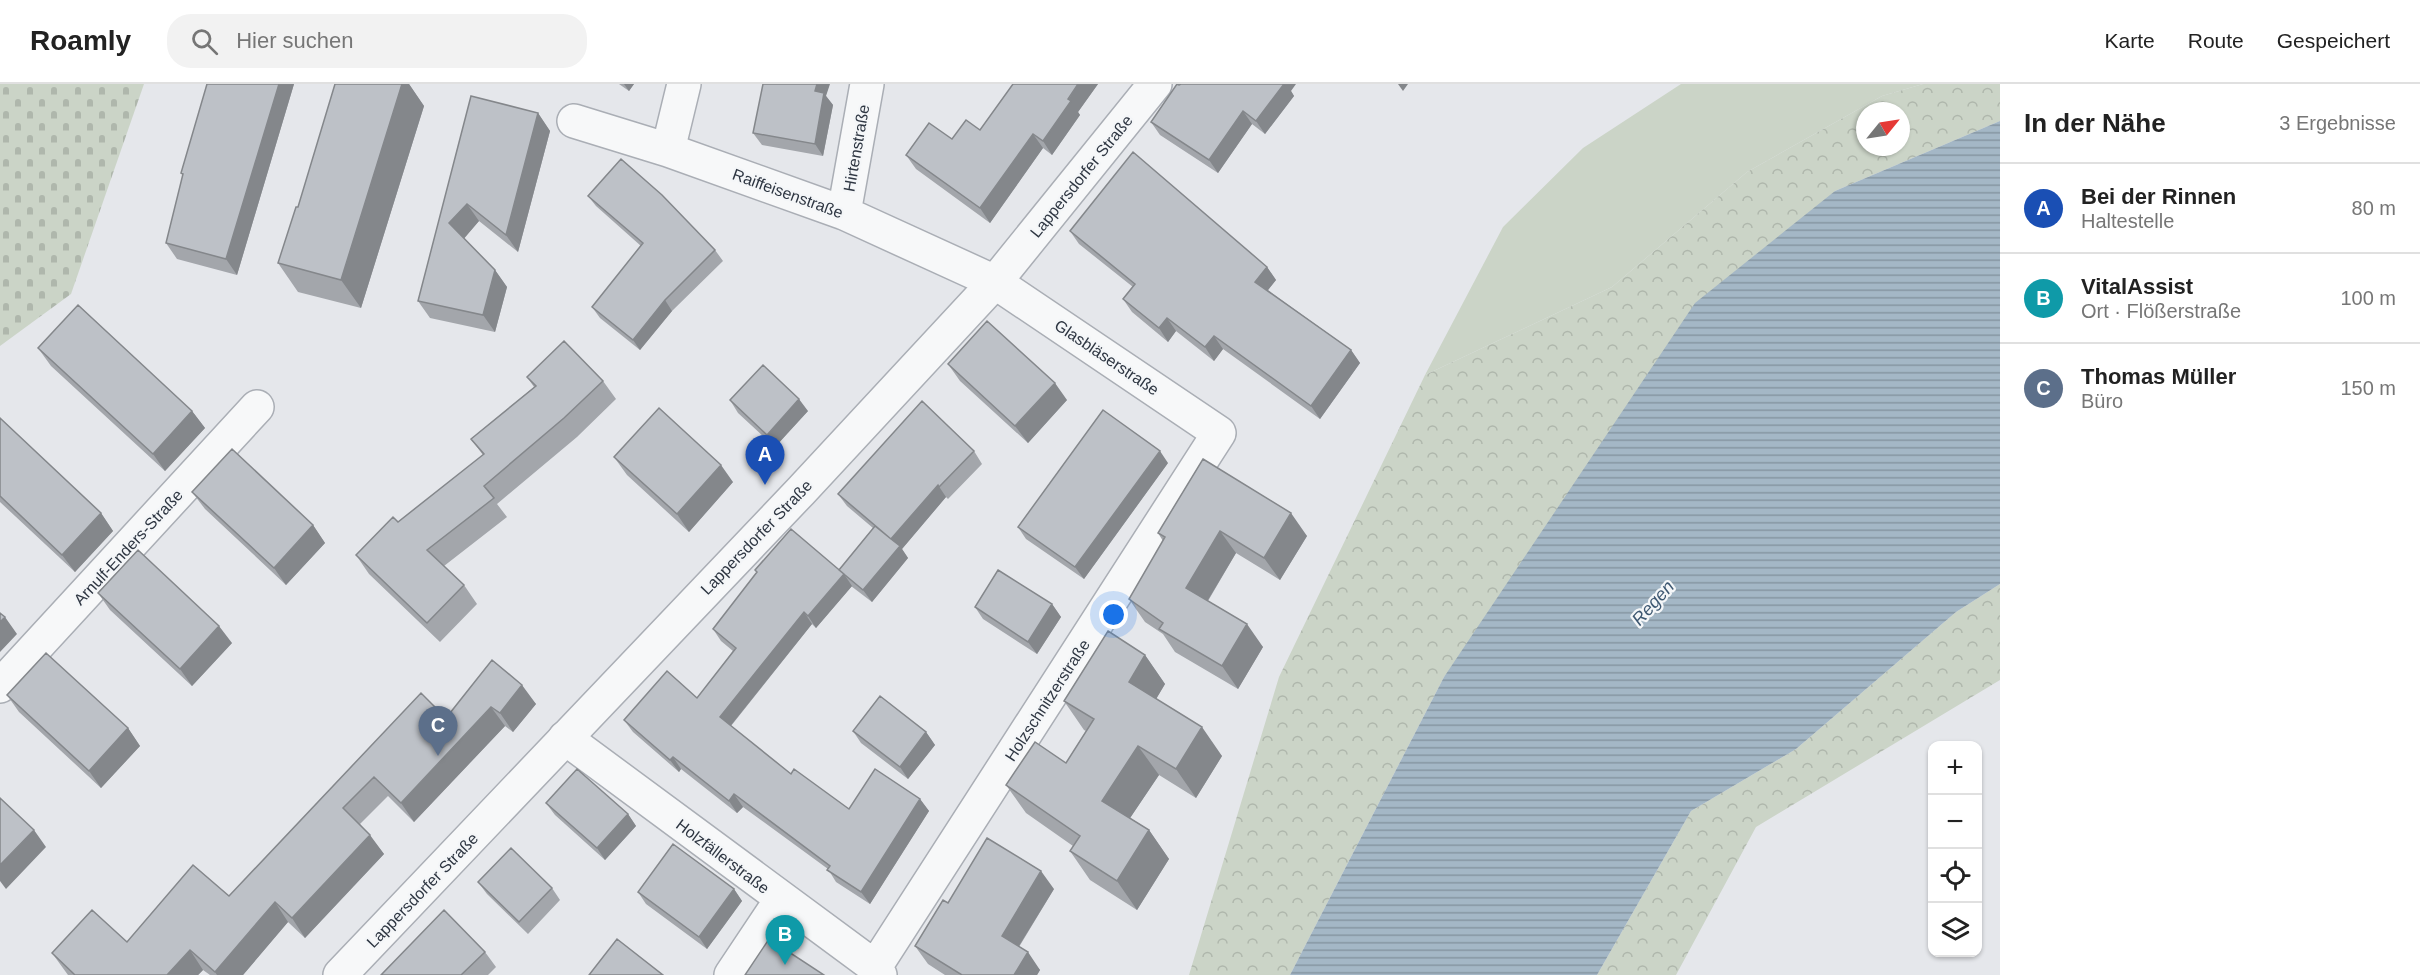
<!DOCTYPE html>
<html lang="de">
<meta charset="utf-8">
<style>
:root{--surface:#fff;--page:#f2f2f2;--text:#222;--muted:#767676;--line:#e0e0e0;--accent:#2563eb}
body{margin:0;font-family:Helvetica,sans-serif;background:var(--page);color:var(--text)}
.controls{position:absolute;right:18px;bottom:18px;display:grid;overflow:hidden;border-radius:12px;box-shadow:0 2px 4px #0004}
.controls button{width:54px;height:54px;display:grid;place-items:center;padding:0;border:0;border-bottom:2px solid var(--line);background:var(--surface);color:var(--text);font:30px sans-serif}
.compass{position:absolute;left:1856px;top:18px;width:54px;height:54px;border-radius:50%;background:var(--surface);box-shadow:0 2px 4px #0004;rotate:60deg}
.you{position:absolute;left:1114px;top:531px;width:21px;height:21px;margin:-15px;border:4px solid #fff;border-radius:50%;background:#1a73e8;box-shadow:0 0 0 9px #1a73e833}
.badge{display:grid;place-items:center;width:39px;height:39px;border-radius:50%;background:var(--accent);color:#fff;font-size:20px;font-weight:700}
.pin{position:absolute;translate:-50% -50px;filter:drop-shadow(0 2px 3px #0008)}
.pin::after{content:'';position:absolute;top:32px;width:21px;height:18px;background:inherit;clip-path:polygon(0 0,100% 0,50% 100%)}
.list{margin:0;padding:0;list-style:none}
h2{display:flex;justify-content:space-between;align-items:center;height:78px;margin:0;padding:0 24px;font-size:26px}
h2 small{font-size:20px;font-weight:400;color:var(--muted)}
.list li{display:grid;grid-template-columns:39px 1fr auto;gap:18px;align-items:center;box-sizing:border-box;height:90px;padding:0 24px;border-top:2px solid var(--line)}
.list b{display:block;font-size:22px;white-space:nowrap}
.list p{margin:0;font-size:20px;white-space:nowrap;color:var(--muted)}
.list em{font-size:20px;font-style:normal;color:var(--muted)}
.icon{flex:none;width:33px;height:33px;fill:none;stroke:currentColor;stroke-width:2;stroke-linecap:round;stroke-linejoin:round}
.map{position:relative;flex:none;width:2000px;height:891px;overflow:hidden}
header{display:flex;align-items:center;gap:36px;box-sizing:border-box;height:84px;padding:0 30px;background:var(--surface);border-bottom:2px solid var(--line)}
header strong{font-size:28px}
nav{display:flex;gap:33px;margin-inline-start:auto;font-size:21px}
.search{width:420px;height:54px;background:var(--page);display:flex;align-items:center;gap:15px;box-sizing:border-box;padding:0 21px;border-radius:24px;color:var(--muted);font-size:22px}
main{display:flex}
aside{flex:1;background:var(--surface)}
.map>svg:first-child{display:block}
.green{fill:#cbd4c7}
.forest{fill:url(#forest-crowns);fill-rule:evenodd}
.cemetery{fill:url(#cemetery-stones)}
.water{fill:url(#water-rules)}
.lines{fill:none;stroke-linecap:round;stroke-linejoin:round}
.minor-casing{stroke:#aaaeb5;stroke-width:36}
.tertiary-casing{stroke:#aaaeb5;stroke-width:36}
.minor{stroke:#f7f8f9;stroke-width:33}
.tertiary{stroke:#f7f8f9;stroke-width:33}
.wall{fill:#a3a6ab}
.shaded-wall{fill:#84878b}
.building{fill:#bdc1c7;stroke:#84878b;stroke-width:1.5}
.labels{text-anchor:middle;stroke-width:4.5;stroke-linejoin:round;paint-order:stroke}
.street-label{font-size:16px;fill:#2e3642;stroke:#f4f6f8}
.water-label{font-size:18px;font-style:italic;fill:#3d5771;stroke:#f4f6f8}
</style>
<header>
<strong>Roamly</strong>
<div class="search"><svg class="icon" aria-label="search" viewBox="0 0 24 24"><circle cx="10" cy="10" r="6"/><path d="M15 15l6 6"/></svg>Hier suchen</div>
<nav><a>Karte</a><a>Route</a><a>Gespeichert</a></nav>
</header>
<main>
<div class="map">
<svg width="2000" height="891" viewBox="0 0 2000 891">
<defs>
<pattern id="forest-crowns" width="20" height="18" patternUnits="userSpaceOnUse" patternTransform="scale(1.5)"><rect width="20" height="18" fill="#cbd4c7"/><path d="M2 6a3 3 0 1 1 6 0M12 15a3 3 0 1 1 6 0" fill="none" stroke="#afb7ac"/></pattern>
<pattern id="cemetery-stones" width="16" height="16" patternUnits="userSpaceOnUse" patternTransform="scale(1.5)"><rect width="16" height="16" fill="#cbd4c7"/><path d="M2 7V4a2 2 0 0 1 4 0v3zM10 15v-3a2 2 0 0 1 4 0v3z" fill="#afb7ac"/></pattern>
<pattern id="water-rules" width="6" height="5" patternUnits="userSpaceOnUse" patternTransform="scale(1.5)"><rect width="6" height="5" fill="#a4b7c6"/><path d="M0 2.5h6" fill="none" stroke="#8696a2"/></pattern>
</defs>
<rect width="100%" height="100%" fill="#e5e7eb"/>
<path class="green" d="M 1681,0 L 1923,0 L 1882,12 L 1747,88 L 1612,203 L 1425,291 L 1503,143 L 1583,64 Z"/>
<path class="forest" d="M 1923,0 L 2000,0 L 2000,37 L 1835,107 L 1444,593 L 1290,891 L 1189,891 L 1279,593 L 1425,291 L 1612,203 L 1747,88 L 1882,12 ZM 1865,27 L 1901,27 L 1901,63 L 1865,63 Z
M 2000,500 L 2000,596 L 1756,743 L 1676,891 L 1597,891 L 1691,727 L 1796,665 L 1956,528 Z"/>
<path class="cemetery" d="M 0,0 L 144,0 L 71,210 L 0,262 Z"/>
<path class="water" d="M 2000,37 L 2000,500 L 1956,528 L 1796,665 L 1691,727 L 1597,891 L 1290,891 L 1444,593 L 1695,219 L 1835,107 Z"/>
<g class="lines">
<g class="minor-casing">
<path id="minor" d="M 574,37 L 668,66 L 844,129 L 995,198 L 1219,349 L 875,883
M 668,66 L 684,0
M 844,129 L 867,0
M 0,602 L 257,323
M 565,654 L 875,883 L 880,891
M 731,891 L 781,816"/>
</g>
<g class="tertiary-casing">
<path id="tertiary" d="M 340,891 L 801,407 L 995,198 L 1155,0"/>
</g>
<use href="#minor" class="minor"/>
<use href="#tertiary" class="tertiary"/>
</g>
<path class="wall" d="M 207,0 L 294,0 L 237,191 L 177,175 L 166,159 L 183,92 L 181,89 Z
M 335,0 L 409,0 L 424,22 L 361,224 L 298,208 L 278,179 L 298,123 Z
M 619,0 L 634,0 L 629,7 Z
M 1013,0 L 1098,0 L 1078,28 L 1080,31 L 1052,71 L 1043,64 L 990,139 L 916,85 L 906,71 L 980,46 Z
M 1179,1 L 1291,7 L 1294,12 L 1265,50 L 1252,40 L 1218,89 L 1160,51 L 1151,38 Z
M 471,12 L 538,29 L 550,47 L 518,168 L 479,137 L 464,154 L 495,186 L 507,203 L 495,248 L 430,234 L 418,217 Z
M 826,12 L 833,21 L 823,72 L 762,61 L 753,49 Z
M 588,112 L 715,166 L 723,177 L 672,227 L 640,266 L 600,234 L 592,223 L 641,162 L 596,122 Z
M 1070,147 L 1267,183 L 1276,196 L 1268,206 L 1351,266 L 1360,279 L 1320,335 L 1223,265 L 1214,277 L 1176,247 L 1168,258 L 1132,228 L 1123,215 L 1133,203 L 1079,160 Z
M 38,264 L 192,327 L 205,344 L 165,387 L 51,282 Z
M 948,280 L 1067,316 L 1028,359 L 960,297 Z
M 527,293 L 603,297 L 616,315 L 577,353 L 497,420 L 507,433 L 444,482 L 464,501 L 477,520 L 440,558 L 369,490 L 356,471 L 483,371 L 471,355 L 534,303 Z
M 730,316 L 808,327 L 775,363 L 738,329 Z
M 0,334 L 101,429 L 113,447 L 75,488 L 0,418 Z
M 974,367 L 982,380 L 948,415 L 946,413 L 902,465 L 908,474 L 872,518 L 851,502 L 852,502 L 816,544 L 812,540 L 731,642 L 791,690 L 849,725 L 920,715 L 929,727 L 870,820 L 836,798 L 828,785 L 743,723 L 737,729 L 681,685 L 679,688 L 633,648 L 624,636 L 697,614 L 733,567 L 721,557 L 713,545 L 757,489 L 755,486 L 839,486 L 873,444 L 847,422 L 838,410 Z
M 614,373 L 733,398 L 689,448 L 627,391 Z
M 1203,375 L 1307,452 L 1280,496 L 1236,469 L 1208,517 L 1263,563 L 1238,605 L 1175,568 L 1163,550 L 1145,538 L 1129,515 L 1163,457 L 1158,449 Z
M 1168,379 L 1084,495 L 1026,455 L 1018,443 Z
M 192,408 L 313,441 L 325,459 L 286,501 L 205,425 Z
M 98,509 L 232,559 L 192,602 L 110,526 Z
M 1052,520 L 1061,533 L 1037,570 L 983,535 L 975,523 Z
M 1145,571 L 1165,600 L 1156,615 L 1222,672 L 1196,714 L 1159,691 L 1130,734 L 1149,746 L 1169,775 L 1137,826 L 1090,796 L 1070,767 L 1073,762 L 1026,729 L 1006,701 L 1066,679 L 1086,647 L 1084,646 L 1064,617 Z
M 492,576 L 536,620 L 513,648 L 505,642 L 414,738 L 388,712 L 360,740 L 384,770 L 305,854 L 288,838 L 243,891 L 210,891 L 203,886 L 198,891 L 68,891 L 52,869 L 127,858 L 229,812 L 446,634 Z
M 7,611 L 128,644 L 140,662 L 101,704 L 19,628 Z
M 853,647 L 926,648 L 935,661 L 908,695 L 861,659 Z
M 546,719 L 628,730 L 636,742 L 605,776 L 555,731 Z
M 478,798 L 552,804 L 560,816 L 528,850 L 487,810 Z
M 734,805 L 742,817 L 707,865 L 646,820 L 638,808 Z
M 1054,805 L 1019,863 L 1040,886 L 1037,891 L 945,891 L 928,880 L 915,862 L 948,819 Z
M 485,868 L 496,883 L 488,891 L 381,891 Z"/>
<path class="shaded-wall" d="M 279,0 L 294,0 L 237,191 L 226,175 Z
M 402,0 L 409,0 L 424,22 L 361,224 L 341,196 Z
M 624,0 L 634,0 L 629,7 Z
M 817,0 L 830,0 L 826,12 L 833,21 L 823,72 L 815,60 L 815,7 Z
M 1078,0 L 1098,0 L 1078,28 L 1080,31 L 1052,71 L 1043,57 Z
M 1284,0 L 1296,0 L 1291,7 L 1294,12 L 1265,50 L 1256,37 Z
M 1398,0 L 1408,0 L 1403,7 Z
M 1243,27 L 1252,40 L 1218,89 L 1209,76 Z
M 538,29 L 550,47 L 518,168 L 506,151 Z
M 1033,50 L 1043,64 L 990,139 L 980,124 Z
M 467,120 L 479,137 L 462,157 L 449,139 Z
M 1267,183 L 1276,196 L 1264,211 L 1255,198 Z
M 495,186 L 507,203 L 495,248 L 483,231 Z
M 665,216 L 672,227 L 640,266 L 633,256 Z
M 1167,234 L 1176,247 L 1168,258 L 1159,244 Z
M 1214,252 L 1223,265 L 1214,277 L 1205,263 Z
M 1351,266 L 1360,279 L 1320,335 L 1311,322 Z
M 1055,299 L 1067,316 L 1028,359 L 1015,342 Z
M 799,315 L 808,327 L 775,363 L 767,351 Z
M 192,327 L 205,344 L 165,387 L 153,370 Z
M 1160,367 L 1168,379 L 1084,495 L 1075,483 Z
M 721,381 L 733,398 L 689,448 L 677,430 Z
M 938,401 L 946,413 L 902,465 L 908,474 L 872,518 L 863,506 L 891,455 Z
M 101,429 L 113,447 L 75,488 L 62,471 Z
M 1291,429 L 1307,452 L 1280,496 L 1264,474 Z
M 313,441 L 325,459 L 286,501 L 274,484 Z
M 1220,447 L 1236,469 L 1202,526 L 1186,504 Z
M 844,490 L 852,502 L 816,544 L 808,532 Z
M 1052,520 L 1061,533 L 1037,570 L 1028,558 Z
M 804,528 L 812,540 L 728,645 L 720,633 Z
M 5,533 L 17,550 L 0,568 L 0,538 Z
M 1247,540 L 1263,563 L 1238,605 L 1222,582 Z
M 219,542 L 232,559 L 192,602 L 180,585 Z
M 1145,571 L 1165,600 L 1149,627 L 1129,598 Z
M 522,601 L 536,620 L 513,648 L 500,629 Z
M 491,623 L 505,642 L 414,738 L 401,719 Z
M 1202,643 L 1222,672 L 1196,714 L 1176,685 Z
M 128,644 L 140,662 L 101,704 L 89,687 Z
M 926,648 L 935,661 L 908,695 L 900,683 Z
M 1138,662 L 1159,691 L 1122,746 L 1102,717 Z
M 673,673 L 681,685 L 679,688 L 670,676 Z
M 734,710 L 743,723 L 737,729 L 729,717 Z
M 920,715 L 929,727 L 870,820 L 861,808 Z
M 628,730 L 636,742 L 605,776 L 597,764 Z
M 34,746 L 46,763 L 6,805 L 0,797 L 0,781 Z
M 1149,746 L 1169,775 L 1137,826 L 1117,797 Z
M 370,751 L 384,770 L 305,854 L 292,834 Z
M 1041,787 L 1054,805 L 1014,870 L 1002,852 Z
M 734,805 L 742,817 L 707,865 L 699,853 Z
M 275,818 L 288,838 L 243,891 L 217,891 L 215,888 Z
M 190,866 L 203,886 L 198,891 L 167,891 Z
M 1028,868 L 1040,886 L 1037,891 L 1014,891 Z"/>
<path class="building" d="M 207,0 L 279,0 L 226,175 L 166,159 L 183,90 L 181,89 Z
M 335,0 L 402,0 L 341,196 L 278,179 L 296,123 L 298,123 Z
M 763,0 L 817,0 L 815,7 L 824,9 L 815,60 L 753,49 Z
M 1013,0 L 1078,0 L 1068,15 L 1071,17 L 1043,57 L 1033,50 L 980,124 L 906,71 L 929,39 L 952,55 L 966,36 L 980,46 Z
M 1177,0 L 1179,1 L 1181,0 L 1284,0 L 1256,37 L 1243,27 L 1209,76 L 1151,38 Z
M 471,12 L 538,29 L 506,151 L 467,120 L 449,139 L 495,186 L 483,231 L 418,217 Z
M 1133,68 L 1267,183 L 1255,198 L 1351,266 L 1311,322 L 1214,252 L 1205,263 L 1167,234 L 1159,244 L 1123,215 L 1135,200 L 1070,147 Z
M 621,75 L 662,111 L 715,166 L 665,216 L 633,256 L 592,223 L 643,159 L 588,112 Z
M 78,221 L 192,327 L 153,370 L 38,264 Z
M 987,237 L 1055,299 L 1015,342 L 948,280 Z
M 564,257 L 603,297 L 564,334 L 484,402 L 494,414 L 427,466 L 464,501 L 427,539 L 356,471 L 393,433 L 398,438 L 484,370 L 471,355 L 536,302 L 527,293 Z
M 763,281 L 799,315 L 767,351 L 730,316 Z
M 922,317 L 974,367 L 939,403 L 938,401 L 891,455 L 900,462 L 863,506 L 839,486 L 875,442 L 891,455 L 838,410 Z
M 659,324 L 721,381 L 677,430 L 614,373 Z
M 1103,326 L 1160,367 L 1075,483 L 1018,443 Z
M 0,334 L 101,429 L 62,471 L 0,412 Z
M 232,365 L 313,441 L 274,484 L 192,408 Z
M 1203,375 L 1291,429 L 1264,474 L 1220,447 L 1186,504 L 1247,540 L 1222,582 L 1159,545 L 1163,539 L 1129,515 L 1165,453 L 1158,449 Z
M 791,445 L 844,490 L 808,532 L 804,528 L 720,633 L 791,690 L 794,685 L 849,725 L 875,685 L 920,715 L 861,808 L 827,786 L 830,782 L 734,710 L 729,717 L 673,673 L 670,676 L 624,636 L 667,587 L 697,614 L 736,564 L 713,545 L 757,488 L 755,486 Z
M 138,466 L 219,542 L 180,585 L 98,509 Z
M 998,486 L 1052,520 L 1028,558 L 975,523 Z
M 0,529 L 5,533 L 0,538 Z
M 1108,547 L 1145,571 L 1129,598 L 1202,643 L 1176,685 L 1138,662 L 1102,717 L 1149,746 L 1117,797 L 1070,767 L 1080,752 L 1006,701 L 1035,658 L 1066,679 L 1094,635 L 1064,617 Z
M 46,569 L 128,644 L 89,687 L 7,611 Z
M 492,576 L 522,601 L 500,629 L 491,623 L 401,719 L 374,693 L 343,724 L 370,751 L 292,834 L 275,818 L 215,888 L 190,866 L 167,891 L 75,891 L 52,869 L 92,826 L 127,858 L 193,781 L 229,812 L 421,609 L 446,634 Z
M 880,612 L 926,648 L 900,683 L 853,647 Z
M 577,685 L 628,730 L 597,764 L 546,719 Z
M 0,714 L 34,746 L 0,781 Z
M 987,754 L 1041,787 L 1002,852 L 1028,868 L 1014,891 L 962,891 L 915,862 L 943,816 L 948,819 Z
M 673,760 L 734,805 L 699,853 L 638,808 Z
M 511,764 L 552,804 L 519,838 L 478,798 Z
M 444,826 L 485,868 L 461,891 L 381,891 Z
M 617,855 L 663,891 L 589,891 Z
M 769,855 L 824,891 L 745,891 Z"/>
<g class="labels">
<g class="street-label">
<text transform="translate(856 64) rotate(-80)" y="6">Hirtenstraße</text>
<text transform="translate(1081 92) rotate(-51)" y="6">Lappersdorfer Straße</text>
<text transform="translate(788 109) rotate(20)" y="6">Raiffeisenstraße</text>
<text transform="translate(1107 273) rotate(34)" y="6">Glasbläserstraße</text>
<text transform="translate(756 453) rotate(-46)" y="6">Lappersdorfer Straße</text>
<text transform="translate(128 463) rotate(-47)" y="6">Arnulf-Enders-Straße</text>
<text transform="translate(1047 616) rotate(-57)" y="6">Holzschnitzerstraße</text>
<text transform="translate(723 772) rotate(37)" y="6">Holzfällerstraße</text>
<text transform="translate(422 806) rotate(-46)" y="6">Lappersdorfer Straße</text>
</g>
<g class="water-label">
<text transform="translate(1653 519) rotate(-48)" y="6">Regen</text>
</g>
</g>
</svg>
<div class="controls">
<button>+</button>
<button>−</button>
<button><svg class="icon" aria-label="locate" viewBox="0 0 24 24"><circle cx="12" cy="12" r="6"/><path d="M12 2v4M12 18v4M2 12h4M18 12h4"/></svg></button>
<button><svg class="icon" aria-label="layers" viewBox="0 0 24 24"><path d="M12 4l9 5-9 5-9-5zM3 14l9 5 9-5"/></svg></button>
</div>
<svg class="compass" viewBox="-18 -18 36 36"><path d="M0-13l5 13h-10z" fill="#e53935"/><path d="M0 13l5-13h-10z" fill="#767676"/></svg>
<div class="you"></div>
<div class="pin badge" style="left:765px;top:401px;background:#1a4fb4">A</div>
<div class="pin badge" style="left:785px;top:881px;background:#0f9aa8">B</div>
<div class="pin badge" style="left:438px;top:672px;background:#5c6f8a">C</div>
</div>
<aside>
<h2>In der Nähe<small>3 Ergebnisse</small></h2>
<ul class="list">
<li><span class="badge" style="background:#1a4fb4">A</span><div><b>Bei der Rinnen</b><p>Haltestelle</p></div><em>80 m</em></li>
<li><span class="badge" style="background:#0f9aa8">B</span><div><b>VitalAssist</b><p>Ort · Flößerstraße</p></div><em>100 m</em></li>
<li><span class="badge" style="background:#5c6f8a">C</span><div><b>Thomas Müller</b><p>Büro</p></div><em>150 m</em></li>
</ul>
</aside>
</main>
